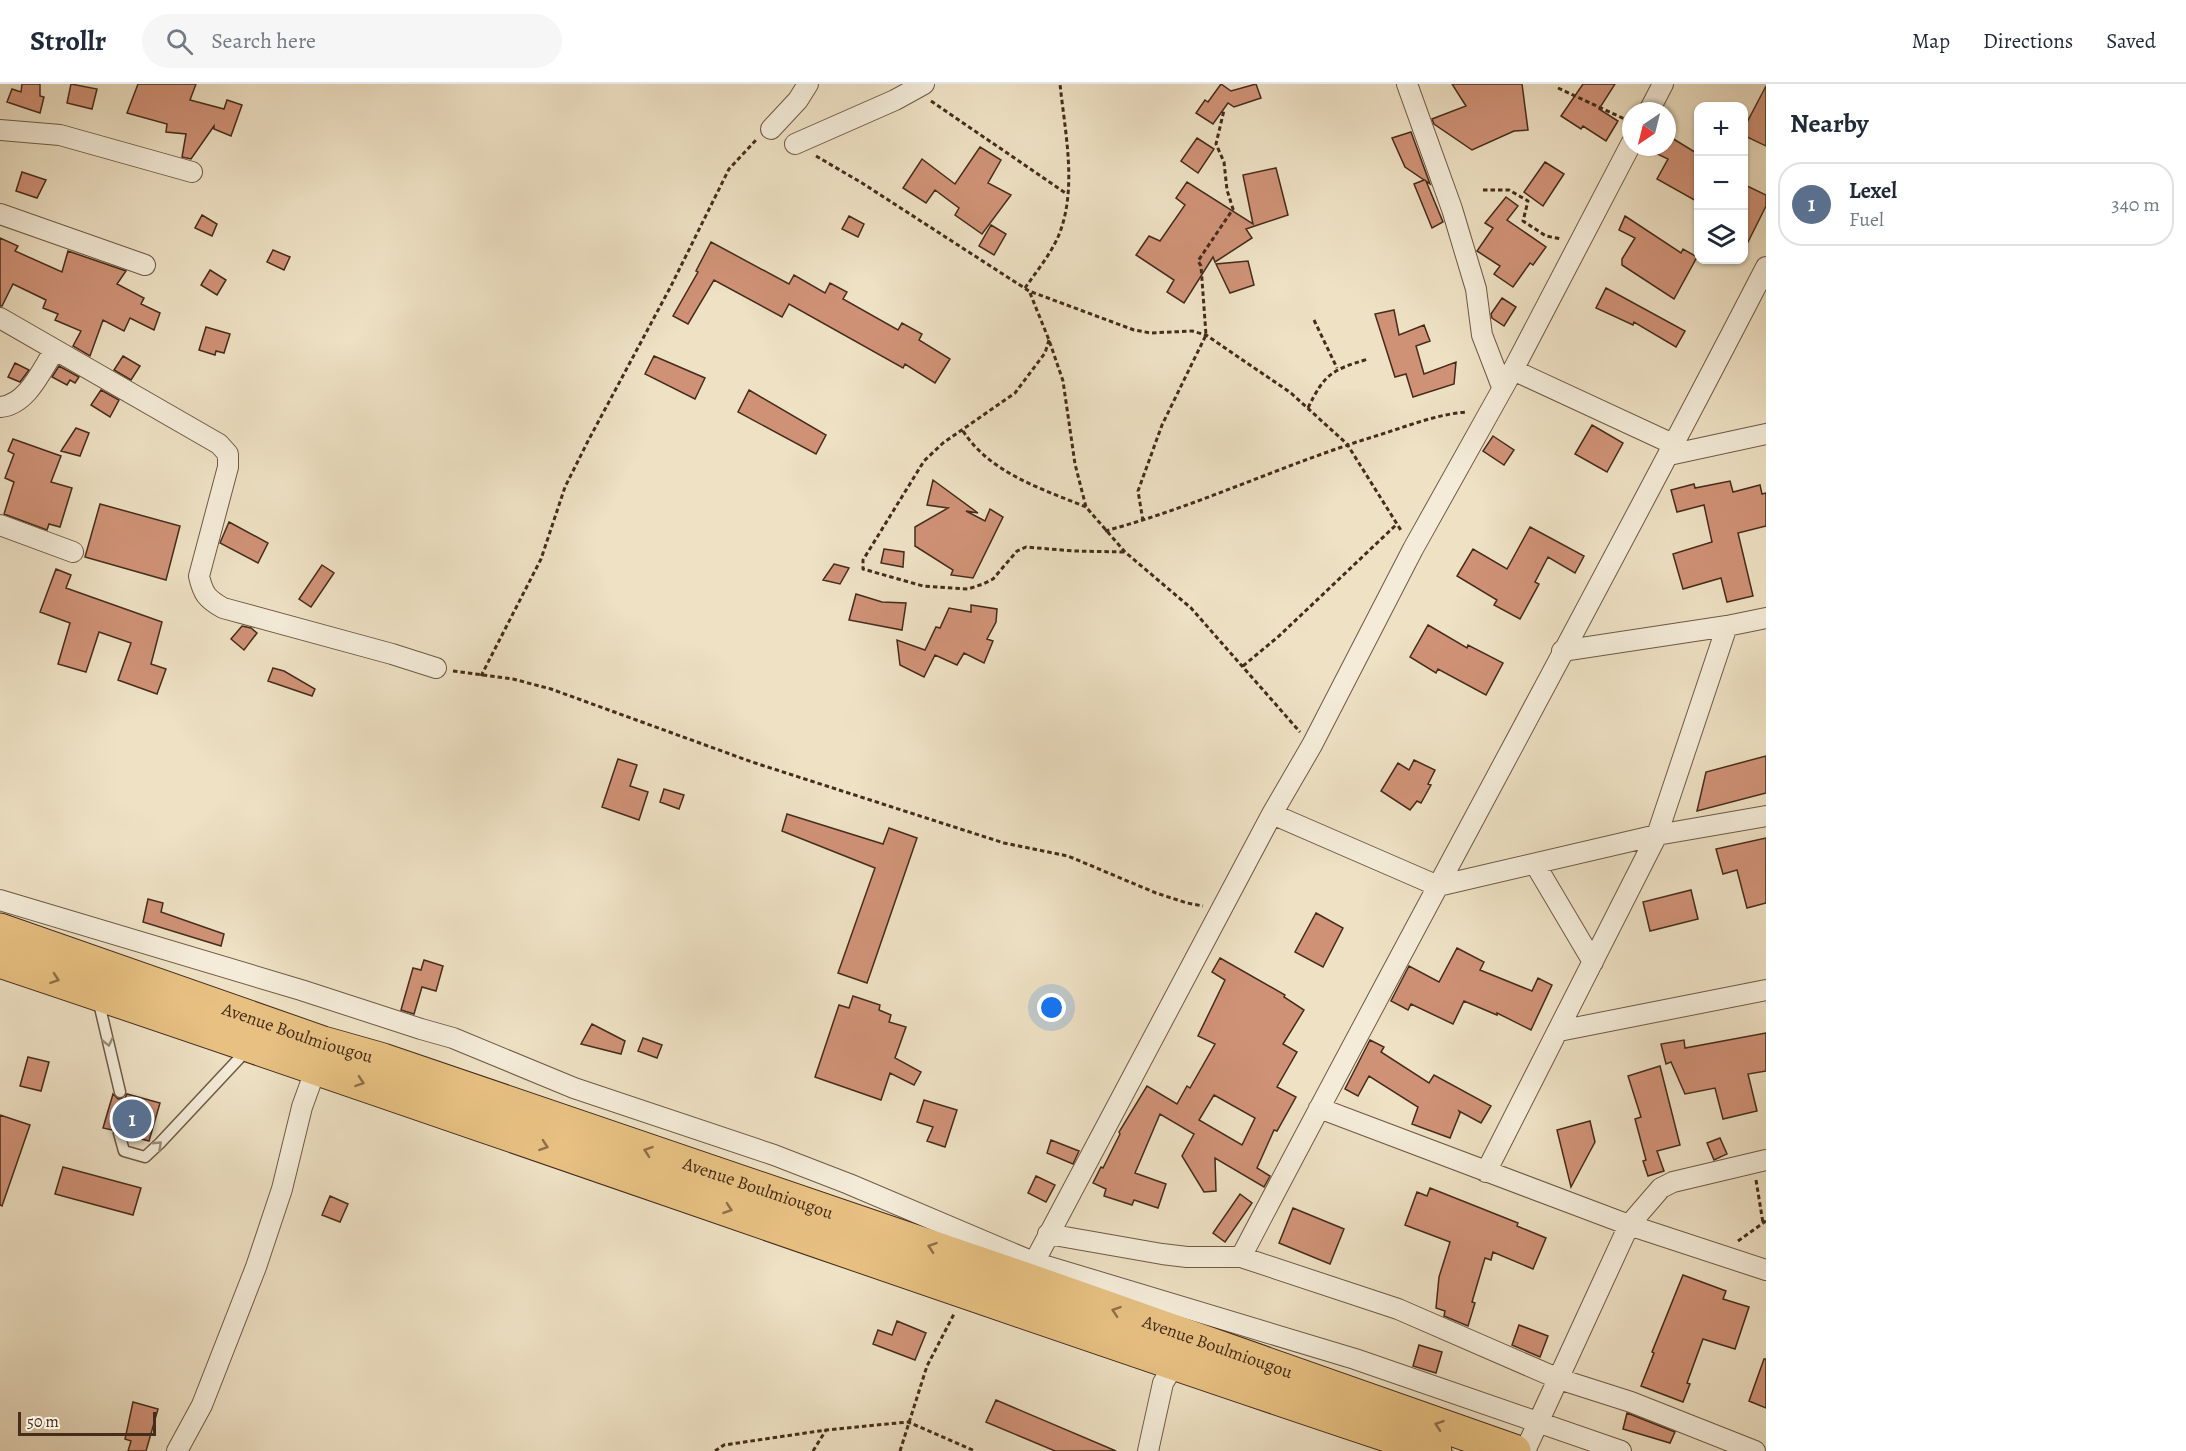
<!DOCTYPE html>
<meta charset="utf-8">
<style>
:root{--surface:#fff;--page:#f6f6f7;--text:#1f2937;--muted:#747a83;--line:#e0e1e3;--accent:#7c3aed}
body{margin:0;font-family:Alegreya,serif;background:var(--page);color:var(--text)}
.controls{position:absolute;right:18px;top:18px;display:grid;overflow:hidden;border-radius:12px;box-shadow:0 2px 4px #0004}
.controls button{width:54px;height:54px;display:grid;place-items:center;padding:0;border:0;border-bottom:2px solid var(--line);background:var(--surface);color:var(--text);font:30px sans-serif}
.compass{position:absolute;left:1622px;top:18px;width:54px;height:54px;border-radius:50%;background:var(--surface);box-shadow:0 2px 4px #0004;rotate:215deg}
.scale{position:absolute;left:18px;bottom:15px;width:138px;box-sizing:border-box;padding-left:6px;border:3px solid #452c1b;border-top:0;font-size:16px;line-height:21px;white-space:nowrap;color:#452c1b;-webkit-text-stroke:4px #f4ecd9;paint-order:stroke}
.you{position:absolute;left:1052px;top:924px;width:21px;height:21px;margin:-15px;border:4px solid #fff;border-radius:50%;background:#1a73e8;box-shadow:0 0 0 9px #1a73e833}
.badge{display:grid;place-items:center;width:39px;height:39px;border-radius:50%;background:var(--accent);color:#fff;font-size:20px;font-weight:700}
.pin{position:absolute;translate:-50% -50%;border:3px solid #fff;box-shadow:0 2px 6px #0006}
.list{margin:0;padding:0;list-style:none}
h2{display:flex;justify-content:space-between;align-items:center;height:78px;margin:0;padding:0 24px;font-size:26px}
h2 small{font-size:20px;font-weight:400;color:var(--muted)}
.list li{display:grid;grid-template-columns:39px 1fr auto;gap:18px;align-items:center;box-sizing:border-box;height:84px;margin:0 12px 12px;padding:0 12px;border:2px solid var(--line);border-radius:24px}
.list b{display:block;font-size:22px;white-space:nowrap}
.list p{margin:0;font-size:20px;white-space:nowrap;color:var(--muted)}
.list em{font-size:20px;font-style:normal;color:var(--muted)}
.icon{flex:none;width:33px;height:33px;fill:none;stroke:currentColor;stroke-width:2;stroke-linecap:round;stroke-linejoin:round}
.map{position:relative;flex:none;width:1766px;height:1367px;overflow:hidden}
header{display:flex;align-items:center;gap:36px;box-sizing:border-box;height:84px;padding:0 30px;background:var(--surface);border-bottom:2px solid var(--line)}
header strong{font-size:28px}
nav{display:flex;gap:33px;margin-inline-start:auto;font-size:21px}
.search{width:420px;height:54px;background:var(--page);display:flex;align-items:center;gap:15px;box-sizing:border-box;padding:0 21px;border-radius:33px;color:var(--muted);font-size:22px}
main{display:flex}
aside{flex:1;background:var(--surface)}
.map>svg:first-child{display:block}
.building{fill:#d09277;stroke:#452c1b;stroke-width:1.5;fill-rule:evenodd}
.lines{fill:none;stroke-linecap:round;stroke-linejoin:round}
.lane-casing{stroke:#6f5945;stroke-width:13}
.street-casing{stroke:#6f5945;stroke-width:22}
.highway-casing{stroke:#452c1b;stroke-width:35}
.path{stroke:#452c1b;stroke-width:3;stroke-dasharray:4.5 3;stroke-linecap:butt}
.lane{stroke:#f4ecd9;stroke-width:10}
.street{stroke:#f4ecd9;stroke-width:20}
.highway{stroke:#e7c082;stroke-width:33}
.oneway{stroke:#8e6f49}
.oneway2{stroke:#9c8c7a}
.labels{text-anchor:middle;stroke-width:4.5;stroke-linejoin:round;paint-order:stroke}
.street-label{font-size:18px;fill:#452c1b;stroke:#f4ecd9}
</style>
<header>
<strong>Strollr</strong>
<div class="search"><svg class="icon" aria-label="search" viewBox="0 0 24 24"><circle cx="10" cy="10" r="6"/><path d="M15 15l6 6"/></svg>Search here</div>
<nav><a>Map</a><a>Directions</a><a>Saved</a></nav>
</header>
<main>
<div class="map">
<svg width="1766" height="1367" viewBox="0 0 1766 1367">
<rect width="100%" height="100%" fill="#eee1c4"/>
<filter id="stains"><feTurbulence type="fractalNoise" baseFrequency=".00333" numOctaves="4"/><feColorMatrix values="0 0 0 0 .2 0 0 0 0 .09 0 0 0 0 .02 0 0 0 .5 -.17"/></filter>
<radialGradient id="worn" r=".72"><stop offset=".6" stop-color="#630" stop-opacity="0"/><stop offset="1" stop-color="#630" stop-opacity=".3"/></radialGradient>
<path class="building" d="M 22,0 L 40,0 L 40,12 L 44,13 L 40,29 L 7,18 L 12,5 L 21,8 Z
M 71,0 L 97,5 L 92,25 L 67,19 Z
M 138,0 L 196,0 L 190,16 L 224,25 L 227,16 L 242,21 L 231,52 L 214,45 L 214,42 L 191,75 L 182,73 L 186,50 L 166,48 L 167,40 L 127,29 Z
M 1221,0 L 1231,7 L 1256,0 L 1261,14 L 1234,23 L 1228,19 L 1213,40 L 1196,29 L 1205,16 L 1208,18 Z
M 1452,0 L 1522,0 L 1528,46 L 1514,47 L 1472,66 L 1434,40 L 1432,35 L 1466,22 Z
M 1583,0 L 1615,0 L 1599,25 L 1618,37 L 1606,57 L 1583,42 L 1581,45 L 1561,32 Z
M 1766,2 L 1766,62 L 1743,51 L 1743,46 Z
M 1411,48 L 1430,100 L 1426,97 L 1443,138 L 1432,144 L 1414,100 L 1424,96 L 1405,83 L 1392,54 Z
M 1667,51 L 1698,70 L 1698,118 L 1657,95 L 1668,75 L 1643,63 L 1667,63 Z
M 1197,54 L 1214,65 L 1198,89 L 1181,77 Z
M 980,63 L 1001,76 L 988,99 L 1011,111 L 982,150 L 955,131 L 959,124 L 935,106 L 926,119 L 903,104 L 922,75 L 955,100 Z
M 1545,78 L 1564,90 L 1543,122 L 1524,108 Z
M 1276,84 L 1288,131 L 1246,145 L 1252,154 L 1215,178 L 1213,173 L 1184,219 L 1167,208 L 1174,196 L 1136,171 L 1149,152 L 1160,157 L 1185,121 L 1176,114 L 1187,98 L 1253,140 L 1243,91 Z
M 22,88 L 46,96 L 37,114 L 16,107 Z
M 1743,100 L 1766,111 L 1766,122 L 1743,168 Z
M 1506,113 L 1518,122 L 1507,136 L 1546,163 L 1533,181 L 1530,179 L 1513,203 L 1494,190 L 1500,182 L 1477,167 L 1493,144 L 1485,139 Z
M 202,131 L 217,140 L 212,152 L 195,144 Z
M 849,132 L 864,140 L 858,153 L 842,145 Z
M 1625,132 L 1681,169 L 1683,165 L 1697,173 L 1674,215 L 1622,181 L 1622,175 L 1635,154 L 1619,146 Z
M 991,141 L 1006,150 L 994,171 L 979,162 Z
M 0,154 L 18,162 L 15,167 L 62,188 L 68,167 L 126,187 L 117,200 L 144,214 L 141,220 L 160,229 L 154,246 L 130,234 L 124,247 L 103,236 L 90,272 L 73,262 L 81,247 L 55,236 L 58,230 L 43,224 L 46,216 L 13,200 L 2,222 L 0,222 Z
M 711,158 L 789,200 L 794,191 L 825,209 L 830,199 L 847,208 L 843,215 L 898,246 L 902,239 L 922,250 L 919,256 L 950,275 L 935,299 L 905,280 L 903,284 L 789,220 L 782,233 L 714,196 L 688,240 L 673,232 L 698,188 L 696,187 Z
M 273,166 L 290,173 L 284,186 L 267,178 Z
M 1248,177 L 1254,201 L 1230,209 L 1216,180 Z
M 210,186 L 226,196 L 217,211 L 201,201 Z
M 1606,204 L 1685,247 L 1676,263 L 1634,238 L 1633,241 L 1596,224 Z
M 1502,214 L 1516,223 L 1504,242 L 1492,234 L 1491,230 Z
M 1394,226 L 1399,251 L 1424,241 L 1430,257 L 1416,262 L 1424,290 L 1456,278 L 1454,300 L 1413,313 L 1406,290 L 1395,293 L 1375,230 Z
M 206,243 L 230,250 L 224,269 L 216,267 L 215,271 L 199,266 Z
M 123,272 L 140,282 L 131,296 L 114,286 Z
M 654,272 L 705,294 L 695,315 L 645,290 Z
M 15,279 L 29,286 L 20,298 L 8,293 Z
M 59,282 L 79,293 L 75,299 L 70,296 L 67,301 L 52,293 Z
M 101,306 L 119,316 L 110,333 L 91,321 Z
M 749,306 L 826,351 L 816,370 L 738,328 Z
M 1592,341 L 1623,359 L 1607,388 L 1575,370 Z
M 76,344 L 89,349 L 80,372 L 61,367 Z
M 1493,352 L 1514,366 L 1504,381 L 1483,367 Z
M 13,355 L 61,372 L 51,398 L 72,404 L 60,443 L 49,440 L 47,446 L 4,430 L 14,398 L 5,394 L 14,370 L 8,367 Z
M 933,396 L 978,429 L 966,427 L 985,437 L 990,425 L 1003,433 L 973,494 L 951,491 L 953,486 L 915,462 L 915,443 L 948,424 L 927,421 Z
M 1730,397 L 1733,408 L 1760,401 L 1762,410 L 1766,409 L 1766,442 L 1738,449 L 1753,512 L 1727,518 L 1721,494 L 1683,505 L 1673,470 L 1712,458 L 1704,421 L 1677,428 L 1671,406 L 1694,400 L 1695,404 Z
M 100,420 L 180,442 L 166,496 L 85,473 Z
M 229,438 L 268,459 L 258,479 L 220,459 Z
M 1530,443 L 1584,472 L 1575,489 L 1548,473 L 1535,498 L 1539,500 L 1520,535 L 1494,521 L 1497,516 L 1457,492 L 1473,465 L 1507,485 Z
M 884,465 L 904,468 L 903,483 L 881,479 Z
M 834,480 L 849,484 L 840,500 L 823,496 Z
M 322,481 L 334,489 L 311,523 L 299,515 Z
M 56,485 L 71,491 L 66,504 L 162,538 L 151,580 L 166,585 L 157,610 L 118,596 L 131,559 L 99,548 L 86,588 L 58,580 L 70,539 L 40,528 Z
M 856,510 L 882,518 L 906,519 L 902,546 L 849,536 Z
M 971,521 L 997,525 L 996,538 L 987,555 L 993,557 L 984,579 L 964,569 L 957,581 L 935,571 L 924,593 L 900,581 L 897,556 L 925,566 L 936,543 L 940,544 L 949,524 L 971,528 Z
M 1428,541 L 1467,564 L 1468,561 L 1503,579 L 1486,611 L 1438,585 L 1436,589 L 1410,573 Z
M 242,542 L 251,544 L 257,549 L 244,566 L 231,555 Z
M 273,584 L 284,587 L 315,605 L 312,612 L 268,597 Z
M 1766,672 L 1766,709 L 1697,727 L 1706,688 Z
M 618,675 L 637,681 L 630,702 L 648,708 L 639,736 L 602,723 Z
M 1414,676 L 1435,686 L 1428,700 L 1431,701 L 1421,719 L 1417,717 L 1410,726 L 1381,707 L 1398,679 L 1409,686 Z
M 664,705 L 684,711 L 679,725 L 660,718 Z
M 787,730 L 883,760 L 889,744 L 917,754 L 867,899 L 838,889 L 875,784 L 782,747 Z
M 1766,754 L 1766,819 L 1747,824 L 1737,786 L 1723,790 L 1716,765 Z
M 1691,806 L 1698,835 L 1650,847 L 1643,818 Z
M 148,815 L 163,819 L 161,828 L 224,850 L 221,862 L 143,838 Z
M 1316,829 L 1343,844 L 1323,883 L 1295,868 Z
M 1457,864 L 1484,878 L 1480,886 L 1532,907 L 1538,894 L 1552,901 L 1531,946 L 1497,929 L 1497,931 L 1464,917 L 1453,940 L 1411,920 L 1408,926 L 1391,917 L 1409,882 L 1439,898 Z
M 1220,874 L 1285,911 L 1284,913 L 1304,926 L 1283,960 L 1297,968 L 1277,1003 L 1296,1013 L 1277,1047 L 1274,1046 L 1257,1084 L 1270,1092 L 1264,1103 L 1215,1074 L 1216,1107 L 1204,1108 L 1182,1072 L 1194,1050 L 1160,1030 L 1135,1089 L 1166,1100 L 1158,1124 L 1134,1116 L 1132,1121 L 1104,1112 L 1106,1105 L 1093,1099 L 1101,1083 L 1103,1084 L 1120,1050 L 1119,1048 L 1147,1002 L 1177,1020 L 1187,1002 L 1190,1004 L 1215,960 L 1198,952 L 1225,896 L 1212,888 ZM 1214,1011 L 1255,1034 L 1242,1061 L 1199,1036 Z
M 424,876 L 443,882 L 436,907 L 422,903 L 414,930 L 401,926 L 413,884 L 421,886 Z
M 853,912 L 880,921 L 879,926 L 891,931 L 889,938 L 906,943 L 895,974 L 921,988 L 914,1001 L 890,989 L 881,1016 L 815,993 L 839,921 L 849,924 Z
M 592,940 L 625,957 L 621,970 L 581,960 Z
M 1766,949 L 1766,987 L 1748,990 L 1757,1027 L 1723,1035 L 1715,1004 L 1685,1010 L 1671,978 L 1666,980 L 1661,960 L 1684,956 L 1685,964 Z
M 643,954 L 662,961 L 657,974 L 638,967 Z
M 1370,956 L 1384,963 L 1381,968 L 1429,999 L 1434,991 L 1491,1022 L 1481,1039 L 1459,1027 L 1460,1029 L 1450,1054 L 1412,1040 L 1418,1023 L 1369,992 L 1358,1012 L 1345,1005 Z
M 28,973 L 49,978 L 41,1007 L 20,1002 Z
M 1660,982 L 1680,1061 L 1657,1067 L 1664,1087 L 1648,1092 L 1643,1077 L 1646,1076 L 1635,1035 L 1641,1033 L 1628,992 Z
M 113,1010 L 118,1015 L 125,1014 L 127,1010 L 160,1019 L 149,1057 L 127,1051 L 121,1042 L 116,1042 L 112,1046 L 103,1044 Z
M 924,1016 L 957,1026 L 945,1063 L 927,1057 L 933,1043 L 917,1038 Z
M 0,1031 L 30,1041 L 2,1122 L 0,1121 Z
M 1590,1037 L 1595,1058 L 1571,1103 L 1557,1046 Z
M 1720,1054 L 1727,1070 L 1714,1076 L 1707,1059 Z
M 1051,1056 L 1079,1067 L 1073,1080 L 1047,1069 Z
M 63,1083 L 141,1104 L 133,1131 L 55,1110 Z
M 1036,1092 L 1055,1101 L 1046,1118 L 1028,1109 Z
M 1430,1104 L 1518,1139 L 1517,1142 L 1546,1154 L 1533,1185 L 1493,1168 L 1491,1176 L 1485,1174 L 1472,1218 L 1475,1219 L 1468,1242 L 1444,1232 L 1445,1227 L 1436,1224 L 1439,1193 L 1450,1158 L 1405,1141 L 1417,1108 L 1427,1112 Z
M 1240,1110 L 1252,1119 L 1225,1158 L 1213,1149 Z
M 330,1112 L 348,1120 L 340,1138 L 322,1131 Z
M 1293,1124 L 1344,1145 L 1330,1180 L 1279,1159 Z
M 1683,1191 L 1726,1207 L 1723,1215 L 1749,1223 L 1735,1265 L 1703,1255 L 1687,1299 L 1690,1300 L 1683,1318 L 1641,1302 L 1654,1269 L 1652,1268 Z
M 897,1237 L 926,1249 L 915,1276 L 873,1260 L 878,1246 L 892,1251 Z
M 1519,1241 L 1548,1252 L 1540,1273 L 1512,1261 Z
M 1419,1261 L 1442,1268 L 1436,1289 L 1413,1282 Z
M 1764,1275 L 1766,1275 L 1766,1324 L 1749,1317 Z
M 996,1316 L 1116,1367 L 1055,1367 L 986,1338 Z
M 133,1318 L 158,1325 L 146,1367 L 128,1367 L 131,1357 L 125,1355 Z
M 1627,1329 L 1675,1348 L 1670,1359 L 1623,1345 Z"/>
<g class="lines">
<g class="lane-casing">
<path id="lane" d="M 98,915 L 120,1008
M 119,1049 L 124,1067 L 145,1073 L 160,1059 L 247,966"/>
</g>
<g class="street-casing">
<path id="street" d="M 1407,0 L 1452,125 L 1476,205 L 1482,251 L 1502,303
M 1649,27 L 1663,0
M 771,45 L 798,16 L 808,0
M 0,46 L 60,51 L 192,88
M 795,60 L 895,16 L 924,0
M 0,130 L 145,181
M 0,234 L 219,360 L 228,370 L 228,383 L 199,492 C 203,510 207,515 223,524 L 392,570 L 436,584
M 1513,286 L 1675,361
M 0,323 C 27,321 41,287 54,267
M 1669,371 L 1766,350
M 0,441 L 73,468
M 1562,567 L 1727,542 L 1766,534
M 1272,730 L 1438,802 L 1657,751 L 1766,732
M 1535,780 L 1593,878
M 0,816 L 301,906 L 421,945 L 453,954 L 574,1004 L 774,1071 L 849,1100 L 1033,1178 L 1355,1275 L 1621,1367
M 1559,947 L 1766,906
M 1319,1024 L 1629,1141 L 1766,1186
M 1486,1088 L 1657,751 L 1727,542
M 1048,1150 L 1162,1170 L 1187,1173 L 1241,1173 L 1398,1225 L 1559,1295 L 1631,1318 L 1755,1367
M 1241,1173 C 1414,842 1595,515 1766,183
M 1029,1188 L 1272,730 L 1312,661 L 1413,465 L 1513,286 L 1631,60
M 177,1367 L 202,1321 L 256,1183 L 282,1105 L 302,1023 L 319,976
M 1148,1367 L 1163,1299 L 1174,1281
M 1525,1367 L 1629,1141 L 1661,1104 L 1673,1098 L 1766,1076"/>
</g>
<g class="highway-casing">
<g id="highway">
<path id="s1" d="M 0,846 L 323,959 L 383,976 L 1025,1195 L 1514,1367"/>
<path d="M 0,877 C 479,1037 955,1208 1435,1367"/>
</g>
</g>
<path class="path" d="M 1558,4 L 1631,38
M 931,17 L 1067,110
M 816,72 L 862,99 L 1029,207 L 1134,246 L 1151,249 L 1192,247 L 1206,251 L 1291,309 L 1347,360 L 1402,448
M 1483,106 L 1509,106 L 1528,117 L 1523,137 L 1546,152 L 1562,155
M 1025,204 C 1036,188 1050,171 1058,153 C 1078,106 1065,49 1060,0
M 1030,209 L 1049,256 L 1063,297 L 1075,380 L 1086,423 L 1125,468 L 1191,524 L 1300,648
M 1314,236 L 1337,284
M 1049,256 L 1045,269 L 1015,309 L 943,359 L 924,377 L 863,476 L 863,485 L 923,502 L 968,505 L 983,500 L 993,495 L 1017,467 L 1026,463 L 1073,467 L 1125,468
M 1308,324 C 1325,289 1332,286 1368,275
M 963,347 C 990,389 1042,405 1086,423
M 1143,437 L 1138,407 L 1162,341 L 1206,251 L 1201,182 L 1198,177 L 1233,125 L 1227,106 L 1224,78 L 1216,60 L 1224,26
M 1105,447 C 1199,422 1286,379 1379,351 C 1408,342 1437,330 1467,328
M 1243,582 L 1279,552 L 1397,440
M 453,587 L 513,595 L 551,605 L 752,678 L 1004,759 L 1068,772 L 1156,809 L 1187,819 L 1203,822
M 481,592 L 541,475 L 565,403 L 588,357 L 671,202 L 729,85 L 757,55
M 1756,1096 L 1763,1139
M 1738,1157 L 1766,1137
M 715,1367 L 724,1361 L 826,1346 L 908,1338 L 975,1367
M 813,1367 L 826,1346
M 900,1367 L 927,1282 L 954,1230"/>
<use href="#lane" class="lane"/>
<use href="#street" class="street"/>
<use href="#highway" class="highway"/>
</g>
<defs><path id="oneway-chevron" d="M-2-3.5L2.5 0L-2 3.5" fill="none" stroke-width="1.6" stroke-linecap="round" stroke-linejoin="round" transform="scale(1.5)"/></defs>
<g class="oneway">
<use href="#oneway-chevron" transform="translate(55 895) rotate(19)"/>
<use href="#oneway-chevron" transform="translate(360 998) rotate(19)"/>
<use href="#oneway-chevron" transform="translate(544 1062) rotate(19)"/>
<use href="#oneway-chevron" transform="translate(648 1067) rotate(-161)"/>
<use href="#oneway-chevron" transform="translate(728 1125) rotate(19)"/>
<use href="#oneway-chevron" transform="translate(932 1163) rotate(-161)"/>
<use href="#oneway-chevron" transform="translate(1116 1227) rotate(-161)"/>
<use href="#oneway-chevron" transform="translate(1439 1341) rotate(-161)"/>
</g>
<g class="oneway2">
<use href="#oneway-chevron" transform="translate(108 958) rotate(77)"/>
<use href="#oneway-chevron" transform="translate(158 1061) rotate(-43)"/>
</g>
<g class="labels">
<g class="street-label">
<text dy="6" stroke="none"><textPath href="#s1" startOffset="315">Avenue Boulmiougou</textPath></text>
<text dy="6" stroke="none"><textPath href="#s1" startOffset="801">Avenue Boulmiougou</textPath></text>
<text dy="6" stroke="none"><textPath href="#s1" startOffset="1287">Avenue Boulmiougou</textPath></text>
</g>
</g>
<rect width="100%" height="100%" filter="url(#stains)"/>
<rect width="100%" height="100%" fill="url(#worn)"/>
</svg>
<div class="controls">
<button>+</button>
<button>−</button>
<button><svg class="icon" aria-label="layers" viewBox="0 0 24 24"><path d="M12 4l9 5-9 5-9-5zM3 14l9 5 9-5"/></svg></button>
</div>
<svg class="compass" viewBox="-18 -18 36 36"><path d="M0-13l5 13h-10z" fill="#e53935"/><path d="M0 13l5-13h-10z" fill="#747a83"/></svg>
<div class="scale">50 m</div>
<div class="you"></div>
<div class="pin badge" style="left:132px;top:1035px;background:#5c6f8a">1</div>
</div>
<aside>
<h2>Nearby<small></small></h2>
<ul class="list">
<li><span class="badge" style="background:#5c6f8a">1</span><div><b>Lexel</b><p>Fuel</p></div><em>340 m</em></li>
</ul>
</aside>
</main>
